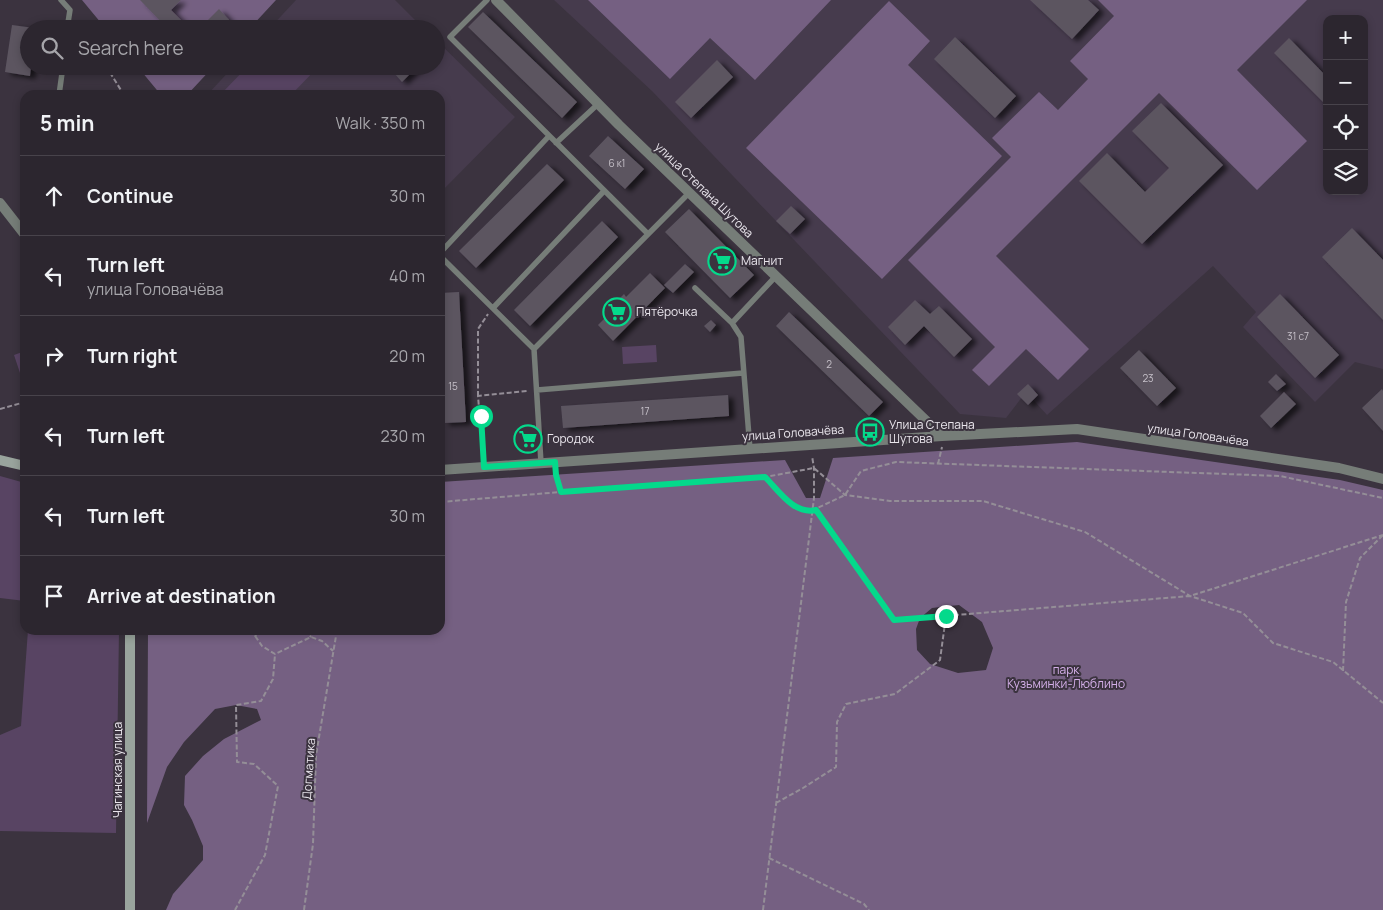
<!DOCTYPE html>
<meta charset="utf-8">
<style>
:root{--surface:#2c262f;--page:#342e37;--text:#f1f3f6;--muted:#a6a5aa;--line:#48434b}
body{margin:0;font-family:Manrope,sans-serif;background:var(--page);color:var(--text)}
.controls{position:absolute;right:15px;top:15px;display:grid;overflow:hidden;border-radius:10px;box-shadow:0 2px 8px #0003}
.controls button{width:45px;height:45px;display:grid;place-items:center;padding:0;border:0;border-bottom:1px solid var(--line);background:var(--surface);color:var(--text);font:25px sans-serif}
.stop{position:absolute;width:15px;height:15px;margin:-11px;border:4px solid #04d98b;border-radius:50%;background:#fff}
.stop.end{background:#04d98b;border-color:#fff;box-shadow:0 1px 5px #0008}
.list{margin:0;padding:0;list-style:none}
h2{display:flex;justify-content:space-between;align-items:center;height:65px;margin:0;padding:0 20px;font-size:21px}
h2 small{font-size:16px;font-weight:400;color:var(--muted)}
.list li{display:grid;grid-template-columns:32px 1fr auto;gap:15px;align-items:center;box-sizing:border-box;height:80px;padding:0 20px;border-top:1px solid var(--line)}
.list b{display:block;font-size:19px;white-space:nowrap}
.list p{margin:0;font-size:16px;white-space:nowrap;color:var(--muted)}
.list em{font-size:16px;font-style:normal;color:var(--muted)}
.icon{flex:none;width:28px;height:28px;fill:none;stroke:currentColor;stroke-width:2;stroke-linecap:round;stroke-linejoin:round}
.map{position:relative;flex:none;width:1383px;height:910px;overflow:hidden}
.search{position:absolute;background:var(--surface);box-shadow:0 2px 8px #0003;left:20px;top:20px;width:425px;height:55px;display:flex;align-items:center;gap:12px;box-sizing:border-box;padding:0 18px;border-radius:28px;color:var(--muted);font-size:19px}
.panel{position:absolute;background:var(--surface);box-shadow:0 2px 8px #0003;left:20px;top:90px;width:425px;height:545px;border-radius:15px}
.map>svg:first-child{display:block}
.built{fill:#463b4d;fill-rule:evenodd}
.green{fill:#584463}
.forest{fill:#756082;fill-rule:evenodd}
.building{fill:#5c5561;filter:url(#shadow)}
.lines{fill:none;stroke-linecap:round;stroke-linejoin:round}
.path{stroke:#948e97;stroke-width:2;stroke-dasharray:5 2.5;stroke-linecap:butt}
.lane{stroke:#767d78;stroke-width:5.5}
.street{stroke:#767d78;stroke-width:10}
.secondary{stroke:#99a49d;stroke-width:10}
.route{stroke:#04d98b;stroke-width:6}
.labels{text-anchor:middle;stroke-width:4;stroke-linejoin:round;paint-order:stroke}
.number-label{font-size:10px;fill:#c6c1c9}
.street-label{font-size:12px;fill:#e9e5ec;stroke:#3b333f}
.poi-label{font-size:12px;fill:#e9e5ec;stroke:#3b333f;text-anchor:start}
.park-label{font-size:12px;fill:#d4afe9;stroke:#3b333f}
</style>
<div class="map">
<svg width="1383" height="910" viewBox="0 0 1383 910">
<defs>
<filter id="shadow"><feDropShadow dx="5.5" dy="3" stdDeviation="2.5" flood-color="#0009"/></filter>
</defs>
<rect width="100%" height="100%" fill="#3b333f"/>
<path class="built" d="M 296,0 L 395,0 L 424,29 L 269,29 Z
M 554,0 L 1383,0 L 1383,369 L 1355,362 L 1315,402 L 1243,327 L 1256,312 L 1213,266 L 1047,415 L 1026,392 L 1006,418 L 960,414 L 652,91 ZM 1327,19 L 1364,19 L 1364,191 L 1327,191 Z
M 436,40 L 515,117 L 440,193 L 440,95 L 207,95 L 234,66 L 436,66 Z"/>
<path class="green" d="M 248,66 L 319,66 L 291,95 L 220,95 Z
M 656,345 L 657,362 L 623,364 L 622,347 Z
M 25,351 L 25,375 L 21,376 L 14,355 Z
M 0,476 L 25,483 L 25,601 L 0,598 Z
M 28,630 L 119,630 L 116,833 L 0,831 L 0,735 L 21,726 Z"/>
<path class="forest" d="M 82,0 L 276,0 L 249,29 L 106,29 Z
M 588,0 L 831,0 L 755,80 L 710,38 L 670,79 Z
M 1098,0 L 1307,0 L 1237,70 L 1307,141 L 1257,190 L 1159,93 L 996,256 L 1089,349 L 1058,380 L 1026,349 L 989,386 L 972,370 L 995,347 L 908,260 L 1011,157 L 992,138 L 1039,92 L 1058,110 L 1088,79 L 1070,61 L 1114,16 Z
M 889,1 L 930,41 L 908,65 L 1002,156 L 882,279 L 746,148 Z
M 137,66 L 214,66 L 187,95 L 161,95 Z
M 1077,442 L 1340,480 L 1383,490 L 1383,910 L 166,910 L 173,894 L 203,860 L 203,846 L 192,820 L 184,805 L 185,776 L 203,756 L 224,739 L 261,720 L 257,709 L 236,705 L 215,709 L 184,742 L 167,767 L 147,823 L 148,630 L 440,630 L 440,482 L 785,460 L 806,498 L 820,498 L 833,458 ZM 959,605 L 982,622 L 993,648 L 986,670 L 958,673 L 930,664 L 917,650 L 916,629 L 920,618 L 932,608 Z"/>
<path class="building" d="M 140,0 L 181,0 L 171,10 L 190,29 L 168,29 Z
M 1030,0 L 1088,0 L 1099,10 L 1072,39 Z
M 219,9 L 232,23 L 227,29 L 199,29 Z
M 483,12 L 577,102 L 562,118 L 468,27 Z
M 12,25 L 34,28 L 29,29 L 29,66 L 31,66 L 30,76 L 5,72 Z
M 955,37 L 1016,96 L 995,118 L 934,59 Z
M 1289,38 L 1327,77 L 1327,106 L 1274,53 Z
M 717,60 L 733,77 L 691,118 L 675,102 Z
M 401,66 L 418,66 L 402,82 L 394,73 Z
M 1161,103 L 1223,165 L 1142,244 L 1079,181 L 1107,153 L 1145,192 L 1169,168 L 1132,131 Z
M 608,136 L 644,169 L 625,189 L 589,156 Z
M 547,164 L 564,180 L 476,268 L 459,251 Z
M 791,206 L 805,219 L 790,234 L 776,221 Z
M 689,209 L 754,275 L 730,298 L 665,232 Z
M 602,221 L 618,237 L 530,326 L 514,310 Z
M 1352,228 L 1383,260 L 1383,320 L 1322,257 Z
M 685,264 L 694,272 L 673,293 L 664,285 Z
M 650,273 L 665,288 L 613,341 L 598,325 L 620,303 L 618,300 L 624,294 L 626,297 Z
M 459,292 L 466,422 L 444,423 L 440,351 L 440,293 Z
M 1280,294 L 1339,355 L 1315,378 L 1257,317 Z
M 915,300 L 930,314 L 939,306 L 972,339 L 954,357 L 924,326 L 905,345 L 888,327 Z
M 789,312 L 883,402 L 869,416 L 776,326 Z
M 711,320 L 716,325 L 710,332 L 704,326 Z
M 1139,350 L 1176,388 L 1157,406 L 1120,368 Z
M 1276,374 L 1286,384 L 1277,391 L 1268,382 Z
M 1028,384 L 1038,395 L 1028,405 L 1017,394 Z
M 1382,389 L 1383,391 L 1383,431 L 1362,408 Z
M 1284,392 L 1296,404 L 1271,428 L 1260,416 Z
M 728,395 L 729,416 L 563,428 L 561,406 Z
M 535,425 L 536,447 L 522,448 L 520,426 Z"/>
<g class="lines">
<path class="path" d="M 78,23 L 82,29
M 106,66 L 124,95
M 478,396 L 478,329 L 488,314
M 0,409 L 25,402
M 483,457 L 478,396 L 527,391
M 938,464 L 942,447
M 765,477 L 798,509 L 811,511 L 845,495 L 861,471 L 896,462 L 1280,476 L 1383,498
M 561,492 L 765,477 L 814,468 L 845,495 L 890,501 L 983,501 L 1085,532 L 1190,596 L 1243,613 L 1273,643 L 1333,662 L 1383,703
M 440,502 L 561,492 L 556,472
M 816,510 L 894,620 L 1190,596 L 1383,535
M 251,630 L 262,646 L 275,654 L 311,637 L 322,641 L 333,651
M 305,630 L 311,637
M 255,637 L 258,630
M 1343,671 L 1346,602 L 1360,558 L 1383,535
M 776,803 L 803,788 L 836,767 L 837,722 L 846,704 L 895,694 L 940,660 L 946,616
M 769,858 L 864,904 L 869,910
M 235,910 L 265,855 L 278,786 L 254,764 L 237,762 L 236,705 L 261,701 L 273,679 L 275,654
M 304,910 L 313,844 L 316,755 L 337,630
M 763,910 L 814,498 L 814,468 L 812,456"/>
<path class="lane" d="M 61,0 L 70,10 L 67,29
M 487,0 L 450,37 L 648,234
M 59,95 L 63,66
M 556,143 L 598,104
M 440,253 L 549,136
M 440,256 L 534,349
M 695,288 L 732,323 L 741,337 L 750,449
M 493,308 L 604,191
M 732,323 L 776,276
M 537,390 L 743,373
M 541,463 L 534,349 L 689,193"/>
<path class="street" d="M 496,0 L 619,125 L 942,436
M 0,203 L 25,235
M 440,470 L 942,436 L 1077,429 L 1339,468 L 1383,479"/>
<path class="secondary" d="M 0,460 L 25,466
M 130,630 L 130,910"/>
</g>
<g class="lines">
<path class="route" d="M 481,416 L 484,467 L 555,462 L 556,475 L 561,492 L 765,477 C 779,491 794,515 816,510 L 894,620 L 946,616"/>
</g>
<defs>
<g id="supermarket-ring" transform="scale(1.4375)"><circle r="9.5" fill="#3b333f" stroke="#04d98b" stroke-width="1.5"/><path d="M-6-5.5h2.5l.6 2H6L4.5 2H-2.5L-4.4-4H-6ZM-1.5 3.2a1.3 1.3 0 1 0 .1 0ZM3 3.2a1.3 1.3 0 1 0 .1 0Z" fill="#04d98b"/></g>
<g id="bus-ring" transform="scale(1.4375)"><circle r="9.5" fill="#3b333f" stroke="#04d98b" stroke-width="1.5"/><path d="M-5-6H5V4H4V6H2V4H-2V6H-4V4H-5ZM-3.5-4V0h7V-4ZM-3.5 1.2v1.5H-2V1.2ZM2 1.2v1.5H3.5V1.2Z" fill="#04d98b"/></g>
</defs>
<g fill-rule="evenodd">
<use href="#supermarket-ring" x="722" y="261"/>
<use href="#supermarket-ring" x="617" y="312"/>
<use href="#bus-ring" x="870" y="432"/>
<use href="#supermarket-ring" x="528" y="439"/>
</g>
<g class="labels">
<g class="number-label">
<text x="617" y="167">6 к1</text>
<text x="1298" y="340">31 с7</text>
<text x="829" y="368">2</text>
<text x="1148" y="382">23</text>
<text x="453" y="390">15</text>
<text x="645" y="415">17</text>
</g>
<g class="street-label">
<text transform="translate(704 190) rotate(44)" y="4">улица Степана Шутова</text>
<text transform="translate(793 433) rotate(-4)" y="4">улица Головачёва</text>
<text transform="translate(1198 435) rotate(8)" y="4">улица Головачёва</text>
<text transform="translate(309 769) rotate(-86)" y="4">Догматика</text>
<text transform="translate(118 770) rotate(-90)" y="4">Чагинская улица</text>
</g>
<g class="poi-label">
<text x="741" y="265">Магнит</text>
<text x="636" y="316">Пятёрочка</text>
<text x="889" y="429">Улица Степана<tspan x="889" dy="14">Шутова</tspan></text>
<text x="547" y="443">Городок</text>
</g>
<g class="park-label">
<text x="1066" y="674">парк<tspan x="1066" dy="14">Кузьминки-Люблино</tspan></text>
</g>
</g>
</svg>
<div class="controls">
<button>+</button>
<button>−</button>
<button><svg class="icon" aria-label="locate" viewBox="0 0 24 24"><circle cx="12" cy="12" r="6"/><path d="M12 2v4M12 18v4M2 12h4M18 12h4"/></svg></button>
<button><svg class="icon" aria-label="layers" viewBox="0 0 24 24"><path d="M12 4l9 5-9 5-9-5zM3 14l9 5 9-5"/></svg></button>
</div>
<div class="stop" style="left:481px;top:416px"></div>
<div class="stop end" style="left:946px;top:616px"></div>
<div class="search"><svg class="icon" aria-label="search" viewBox="0 0 24 24"><circle cx="10" cy="10" r="6"/><path d="M15 15l6 6"/></svg>Search here</div>
<section class="panel">
<h2>5 min<small>Walk · 350 m</small></h2>
<ul class="list">
<li><svg class="icon" aria-label="ahead" viewBox="0 0 24 24"><path d="M12 20V5M6 11l6-6 6 6"/></svg><div><b>Continue</b></div><em>30 m</em></li>
<li><svg class="icon" aria-label="left" viewBox="0 0 24 24"><path d="M17 20v-9H6M10 6l-5 5 5 5"/></svg><div><b>Turn left</b><p>улица Головачёва</p></div><em>40 m</em></li>
<li><svg class="icon" aria-label="right" viewBox="0 0 24 24"><path d="M7 20v-9h11M14 6l5 5-5 5"/></svg><div><b>Turn right</b></div><em>20 m</em></li>
<li><svg class="icon" aria-label="left" viewBox="0 0 24 24"><path d="M17 20v-9H6M10 6l-5 5 5 5"/></svg><div><b>Turn left</b></div><em>230 m</em></li>
<li><svg class="icon" aria-label="left" viewBox="0 0 24 24"><path d="M17 20v-9H6M10 6l-5 5 5 5"/></svg><div><b>Turn left</b></div><em>30 m</em></li>
<li><svg class="icon" aria-label="arrive" viewBox="0 0 24 24"><path d="M6 21V4h12l-3 4 3 4H6"/></svg><div><b>Arrive at destination</b></div></li>
</ul>
</section>
</div>
